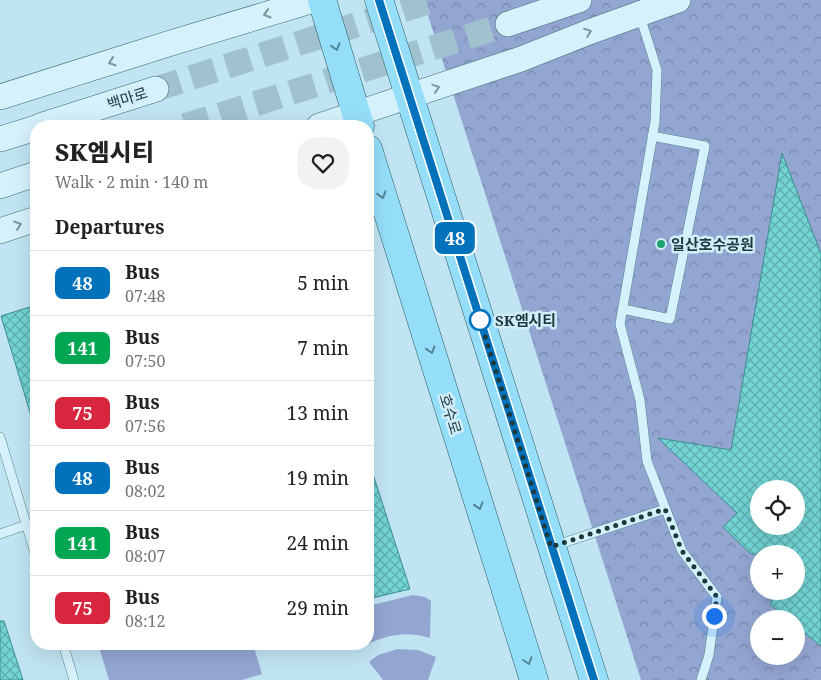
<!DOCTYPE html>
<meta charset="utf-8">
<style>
:root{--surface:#fff;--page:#f2f2f2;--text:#222;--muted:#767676;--line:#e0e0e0}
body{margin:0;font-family:"Noto Serif","Noto Sans KR",serif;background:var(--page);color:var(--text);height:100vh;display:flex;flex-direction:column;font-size:19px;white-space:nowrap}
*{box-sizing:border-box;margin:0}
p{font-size:16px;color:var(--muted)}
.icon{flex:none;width:28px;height:28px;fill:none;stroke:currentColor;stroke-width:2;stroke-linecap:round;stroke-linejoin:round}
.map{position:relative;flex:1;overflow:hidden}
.side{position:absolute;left:30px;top:120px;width:344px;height:530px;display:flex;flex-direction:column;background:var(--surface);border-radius:20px;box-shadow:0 5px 20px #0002}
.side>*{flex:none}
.badge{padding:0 10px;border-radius:8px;font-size:18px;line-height:32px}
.controls{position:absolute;left:750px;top:480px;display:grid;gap:10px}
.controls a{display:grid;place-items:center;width:55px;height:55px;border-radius:50%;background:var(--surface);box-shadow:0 5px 20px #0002;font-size:25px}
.you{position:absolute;width:25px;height:25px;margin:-12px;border:4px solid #fff;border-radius:50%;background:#1a73e8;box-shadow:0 0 0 8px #1a73e833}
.map>.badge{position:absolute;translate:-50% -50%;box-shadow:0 0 0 2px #fff}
h2{padding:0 25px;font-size:19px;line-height:45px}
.round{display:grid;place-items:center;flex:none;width:52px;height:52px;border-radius:20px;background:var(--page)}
.overview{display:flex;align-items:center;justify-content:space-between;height:85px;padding:0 25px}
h1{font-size:24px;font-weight:800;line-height:38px}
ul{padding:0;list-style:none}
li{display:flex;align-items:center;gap:15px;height:65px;padding:0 25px;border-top:1px solid var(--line)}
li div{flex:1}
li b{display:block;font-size:19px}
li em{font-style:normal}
li .badge{min-width:55px;font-weight:700;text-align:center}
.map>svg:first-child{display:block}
.green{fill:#93a6d2}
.park{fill:url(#park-crowns);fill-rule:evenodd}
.building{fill:url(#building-cross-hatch);stroke:#3a8f8e;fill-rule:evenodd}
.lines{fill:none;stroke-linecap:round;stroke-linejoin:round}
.secondary-tunnel{stroke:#a0c2ce;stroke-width:25;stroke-dasharray:25 12;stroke-linecap:butt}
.service-casing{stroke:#56878e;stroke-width:10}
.secondary-casing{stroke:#3a6b70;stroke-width:26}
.primary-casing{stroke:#2b585b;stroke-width:29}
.service{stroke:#d5f1fc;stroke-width:9}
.secondary{stroke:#d5f1fc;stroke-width:25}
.primary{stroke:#95def9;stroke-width:28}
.oneway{stroke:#78969c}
.oneway2{stroke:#528491}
.line-casing{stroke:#fff;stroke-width:11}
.line{stroke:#0072bc;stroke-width:8}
.walk{stroke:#1c3a3c;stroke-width:5;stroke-dasharray:0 9}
.poi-dot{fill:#20a36c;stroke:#d1edf9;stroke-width:2}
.stop-dot{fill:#fff;stroke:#0072bc;stroke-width:2.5}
.labels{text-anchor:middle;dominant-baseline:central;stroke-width:5;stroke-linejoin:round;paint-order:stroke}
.street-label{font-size:15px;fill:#1c3a3c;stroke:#d1edf9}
.poi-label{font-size:15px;font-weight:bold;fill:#1c3a3c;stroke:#d1edf9;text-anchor:start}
.stop-label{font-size:15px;font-weight:bold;fill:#1c3a3c;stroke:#d1edf9;text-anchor:start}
</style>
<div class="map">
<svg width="821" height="680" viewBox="0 0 821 680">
<defs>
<pattern id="park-crowns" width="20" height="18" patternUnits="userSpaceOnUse" patternTransform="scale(1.25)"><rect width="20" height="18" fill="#93a6d2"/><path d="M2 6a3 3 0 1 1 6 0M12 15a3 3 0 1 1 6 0" fill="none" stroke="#7788ac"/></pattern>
<pattern id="building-cross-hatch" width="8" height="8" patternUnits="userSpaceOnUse" patternTransform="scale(1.25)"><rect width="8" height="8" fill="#73d4d4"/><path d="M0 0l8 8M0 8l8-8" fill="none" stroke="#5eadad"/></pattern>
</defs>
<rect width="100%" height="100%" fill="#c1e4f2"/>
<g class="green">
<path d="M413 595 425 597 431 601 430 638C407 630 382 635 361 648L359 644H368V606Z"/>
<polygon points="98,644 253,644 262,674 242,680 109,680"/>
<polygon points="397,649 418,650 436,657 428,680 383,680 369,662 378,655"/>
</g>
<path class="park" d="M423 0H821V680H641ZM759 489H796V526H759ZM759 554H796V591H759ZM759 619H796V656H759Z"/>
<g class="building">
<path d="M782 153 821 254V646L796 626V619H788L770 604 778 591H796V554H751L723 527 737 513 658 438 731 450ZM759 489H796V526H759Z"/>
<polygon points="36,305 36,418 32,419 1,316"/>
<polygon points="371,468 410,589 368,599 368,469"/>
<polygon points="0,621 4,621 23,680 0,680"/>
</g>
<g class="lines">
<g class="secondary-tunnel">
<polyline points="156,89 434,0"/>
<polyline points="185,126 508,24"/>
</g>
<defs>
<g id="service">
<polyline points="640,16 657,70 655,122 620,324 640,400 647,461 682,551 717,597 709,655 701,680"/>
<polyline points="623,309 670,319 705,146 652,136"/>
<polyline points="0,437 36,557"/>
<polyline points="0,534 26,525"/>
<polyline points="554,546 665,509"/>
<polyline points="63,644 74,680"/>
</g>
<g id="secondary">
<polyline points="508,24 579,0"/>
<polyline points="0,97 171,43 314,0"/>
<polyline points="40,126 156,89"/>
<polyline points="319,126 521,59 589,32 678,0"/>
<polyline points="0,139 36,128"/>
<polyline points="0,186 36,174"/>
<polyline points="0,231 36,219"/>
</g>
<g id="primary">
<polyline points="322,0 360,126"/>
<polyline points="379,0 594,680"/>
<polyline points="368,149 534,680"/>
</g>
</defs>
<use href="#service" class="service-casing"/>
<use href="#secondary" class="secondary-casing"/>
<use href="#primary" class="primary-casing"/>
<use href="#service" class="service"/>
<use href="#secondary" class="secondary"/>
<use href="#primary" class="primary"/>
</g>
<defs><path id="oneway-chevron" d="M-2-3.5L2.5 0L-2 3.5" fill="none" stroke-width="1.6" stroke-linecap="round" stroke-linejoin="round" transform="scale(1.25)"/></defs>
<g class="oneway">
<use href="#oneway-chevron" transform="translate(267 14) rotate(163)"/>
<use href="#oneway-chevron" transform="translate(588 32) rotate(-21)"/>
<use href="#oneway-chevron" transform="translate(112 62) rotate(162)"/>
<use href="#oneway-chevron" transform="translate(436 88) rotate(-18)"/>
<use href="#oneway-chevron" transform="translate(18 225) rotate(-18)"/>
</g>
<g class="oneway2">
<use href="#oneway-chevron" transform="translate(336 47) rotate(73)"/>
<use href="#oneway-chevron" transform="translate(382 195) rotate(73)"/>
<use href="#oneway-chevron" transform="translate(431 350) rotate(73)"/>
<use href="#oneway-chevron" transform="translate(479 506) rotate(73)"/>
<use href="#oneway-chevron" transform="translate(528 661) rotate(72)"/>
</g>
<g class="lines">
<defs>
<polyline id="line" points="379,0 594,680"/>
</defs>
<use href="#line" class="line-casing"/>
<use href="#line" class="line"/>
<polyline class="walk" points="480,320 551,547 665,509 682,551 717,597 714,616"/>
</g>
<circle class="poi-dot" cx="661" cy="244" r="5"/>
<circle class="stop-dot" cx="480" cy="320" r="10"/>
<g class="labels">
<g class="street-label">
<text transform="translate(127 98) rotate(-18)">백마로</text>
<text transform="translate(451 414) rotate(73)">호수로</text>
</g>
<g class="poi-label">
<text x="671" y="244">일산호수공원</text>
</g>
<g class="stop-label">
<text x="495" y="320">SK엠시티</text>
</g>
</g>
</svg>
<div class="controls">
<a><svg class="icon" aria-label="locate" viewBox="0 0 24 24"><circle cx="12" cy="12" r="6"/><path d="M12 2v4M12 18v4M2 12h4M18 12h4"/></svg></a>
<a>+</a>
<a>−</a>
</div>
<div class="you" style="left:714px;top:616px"></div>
<b class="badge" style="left:455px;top:238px;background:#0072bc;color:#fff">48</b>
<section class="side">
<div class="overview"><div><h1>SK엠시티</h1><p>Walk · 2 min · 140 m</p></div><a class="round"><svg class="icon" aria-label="heart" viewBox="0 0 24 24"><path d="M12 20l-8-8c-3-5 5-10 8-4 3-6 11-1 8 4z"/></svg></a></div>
<h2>Departures</h2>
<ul>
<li><span class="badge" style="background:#0072bc;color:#fff">48</span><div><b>Bus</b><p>07:48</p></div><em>5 min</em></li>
<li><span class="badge" style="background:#00a651;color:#fff">141</span><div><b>Bus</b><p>07:50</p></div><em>7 min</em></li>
<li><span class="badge" style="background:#d7263d;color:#fff">75</span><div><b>Bus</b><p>07:56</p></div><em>13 min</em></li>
<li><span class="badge" style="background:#0072bc;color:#fff">48</span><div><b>Bus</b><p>08:02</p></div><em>19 min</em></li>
<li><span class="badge" style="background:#00a651;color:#fff">141</span><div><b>Bus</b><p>08:07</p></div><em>24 min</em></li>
<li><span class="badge" style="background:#d7263d;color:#fff">75</span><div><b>Bus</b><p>08:12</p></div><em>29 min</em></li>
</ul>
</section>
</div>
